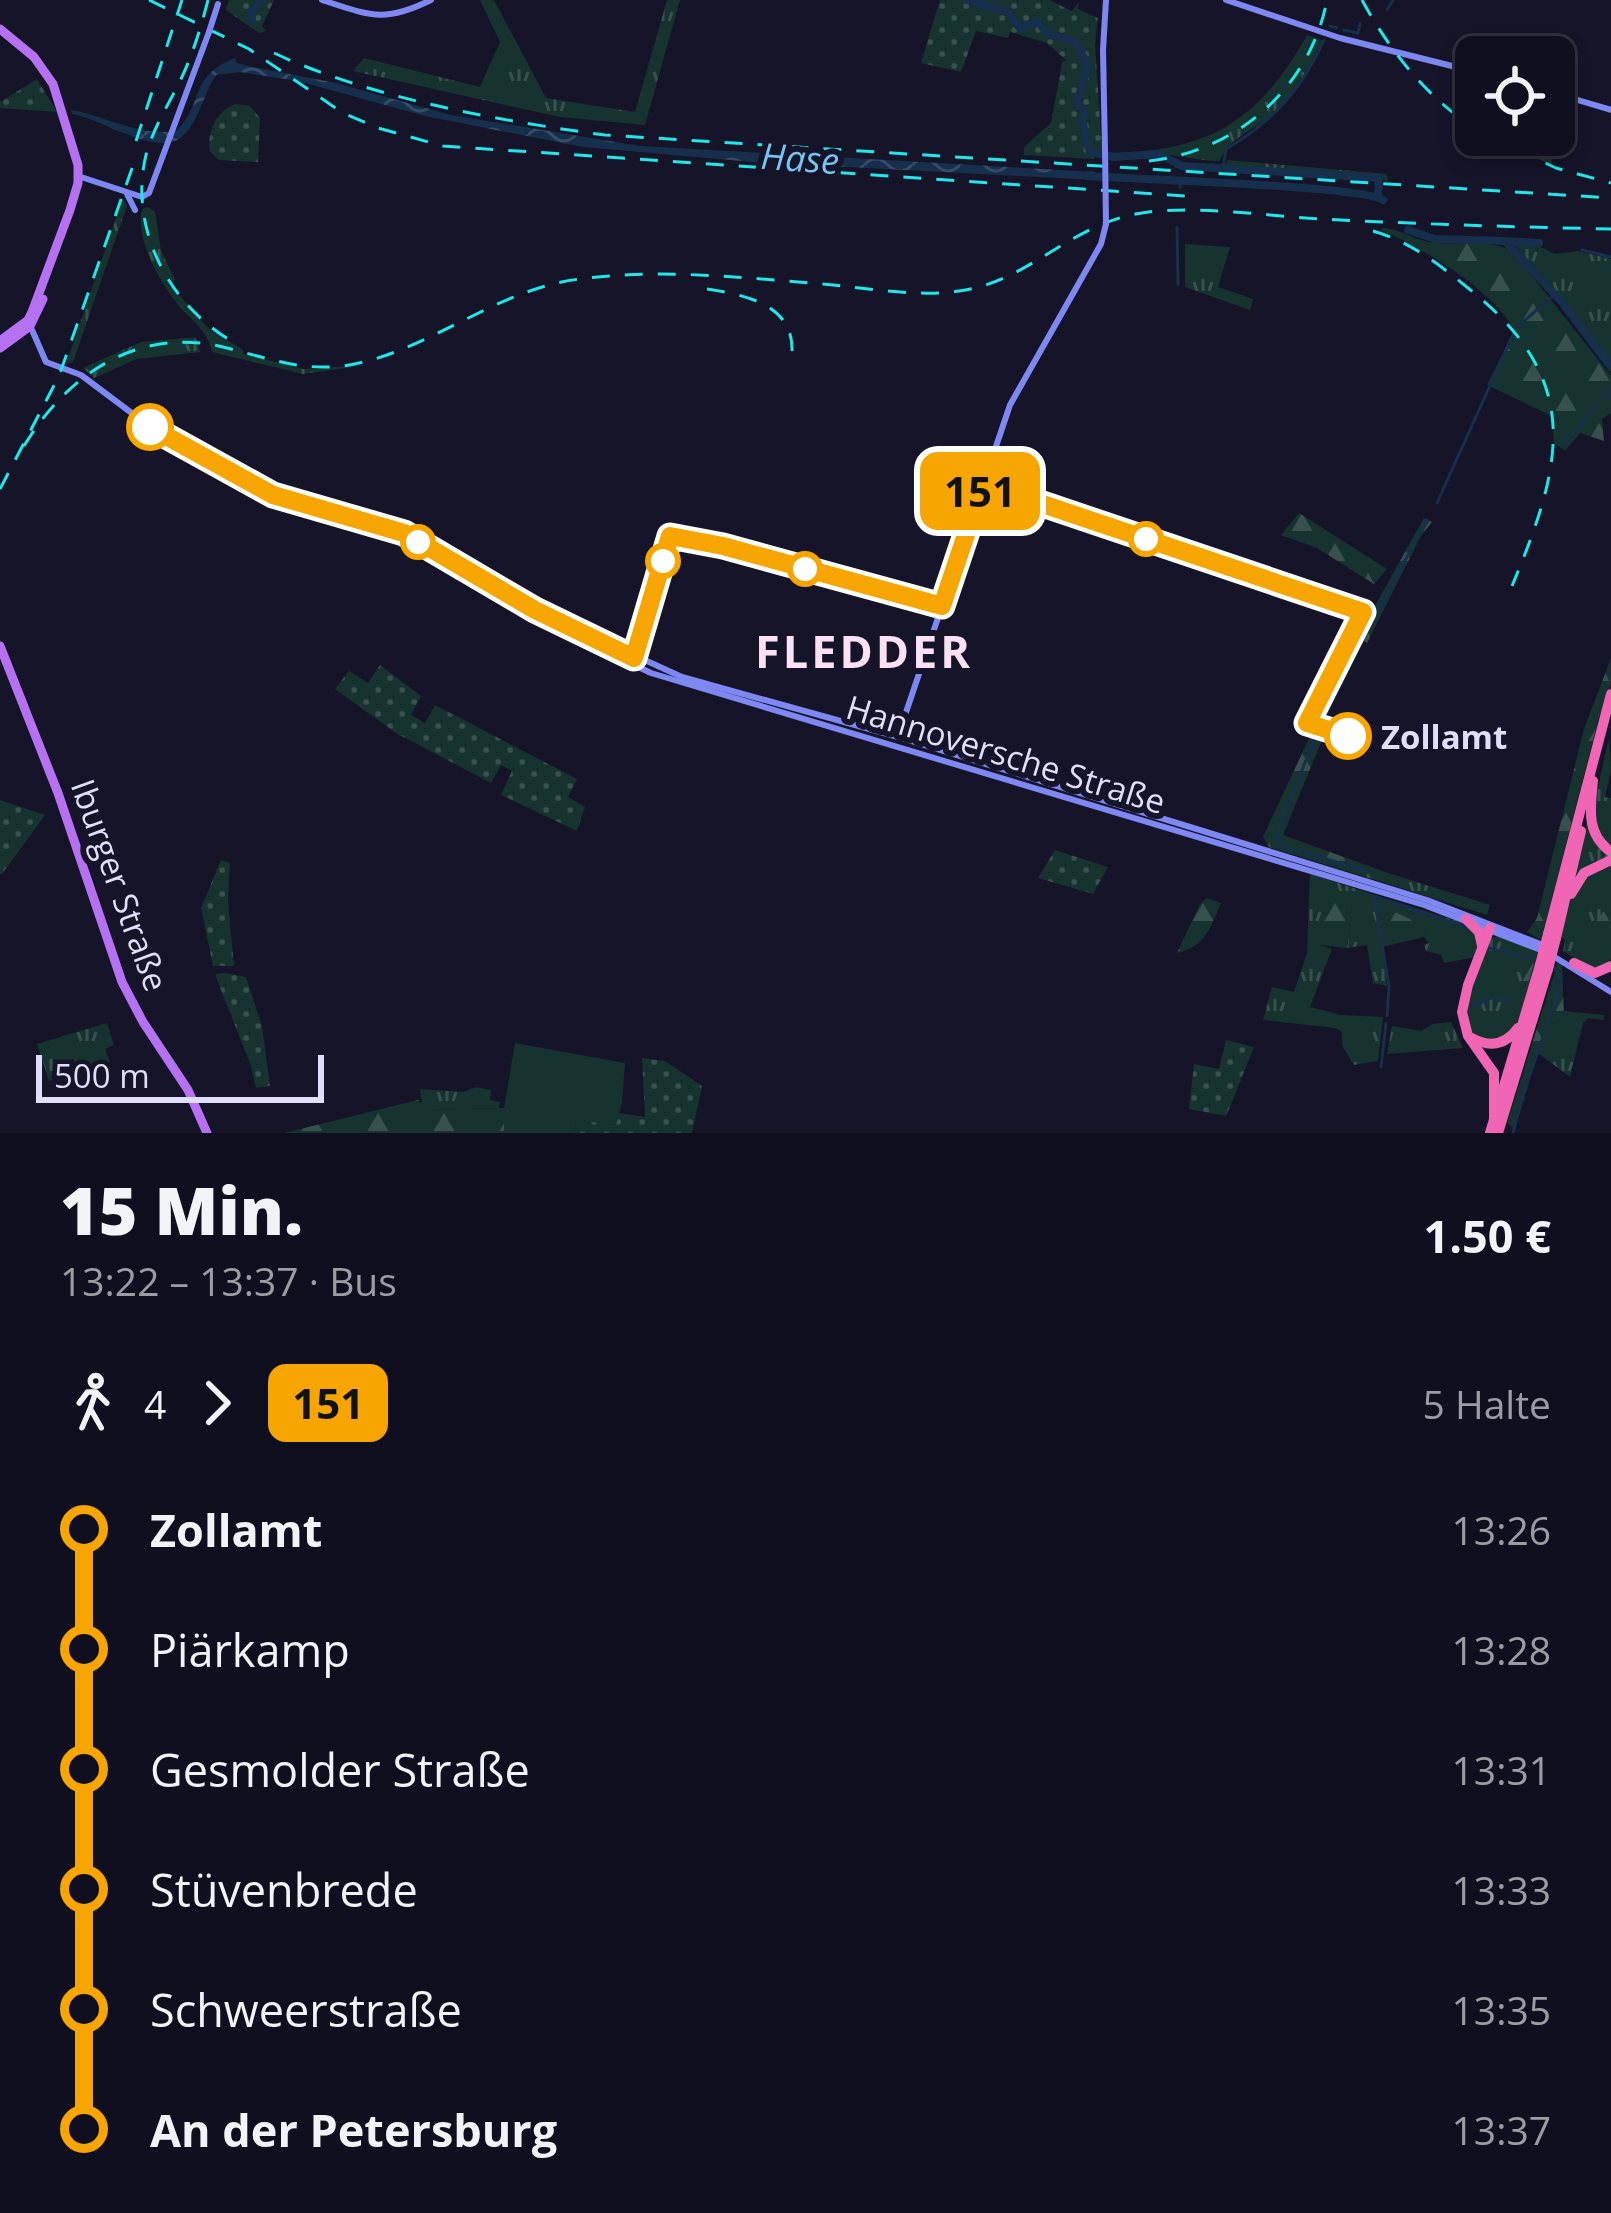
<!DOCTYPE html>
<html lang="de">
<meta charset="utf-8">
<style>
:root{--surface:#100f1f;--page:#191828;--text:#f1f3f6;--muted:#9c9ca4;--line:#302f3d}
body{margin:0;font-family:"Open Sans",sans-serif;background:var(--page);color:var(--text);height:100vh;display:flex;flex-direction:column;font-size:45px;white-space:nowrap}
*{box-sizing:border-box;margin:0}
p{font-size:39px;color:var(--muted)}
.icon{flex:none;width:66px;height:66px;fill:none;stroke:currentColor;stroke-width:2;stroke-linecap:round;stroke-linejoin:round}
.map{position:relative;height:1133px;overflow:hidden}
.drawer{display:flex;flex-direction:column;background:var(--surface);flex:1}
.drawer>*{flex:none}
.badge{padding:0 24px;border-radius:18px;font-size:42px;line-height:78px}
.controls{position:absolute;left:1455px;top:36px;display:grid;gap:24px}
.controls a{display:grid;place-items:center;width:120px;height:120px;border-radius:18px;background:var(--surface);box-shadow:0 6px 18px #0003,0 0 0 3px var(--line);font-size:60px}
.scale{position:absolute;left:36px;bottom:30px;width:288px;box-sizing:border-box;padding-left:12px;border:6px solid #dfdffc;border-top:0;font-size:33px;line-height:42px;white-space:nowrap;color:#dfdffc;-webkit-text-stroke:9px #151429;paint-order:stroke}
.map>.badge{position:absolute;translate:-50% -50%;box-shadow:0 0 0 6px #fff}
.legs{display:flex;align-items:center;gap:18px;height:132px;padding:0 60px;font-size:39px}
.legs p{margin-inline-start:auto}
.head{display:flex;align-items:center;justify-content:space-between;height:204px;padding:0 60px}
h1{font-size:66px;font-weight:800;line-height:90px}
ul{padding:0 60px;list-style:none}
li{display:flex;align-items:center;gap:42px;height:120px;font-size:45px}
li i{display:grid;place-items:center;width:18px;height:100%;margin:0 15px;background:currentColor}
li i::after{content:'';width:30px;height:30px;margin:-15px;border:9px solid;border-radius:50%;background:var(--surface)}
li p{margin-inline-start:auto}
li:first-child i{background:linear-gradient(#0000 50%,currentColor 0)}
li:last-child i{background:linear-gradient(currentColor 50%,#0000 0)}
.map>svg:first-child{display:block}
.grass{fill:url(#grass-tufts)}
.forest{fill:url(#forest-firs)}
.park{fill:url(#park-dots)}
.pitch{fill:#17332f}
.water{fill:url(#water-waves)}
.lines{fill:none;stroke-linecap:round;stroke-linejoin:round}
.stream{stroke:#152f4c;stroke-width:3}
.river{stroke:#152f4c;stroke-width:8}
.secondary{stroke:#7f88f2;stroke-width:6}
.primary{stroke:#b571f1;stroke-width:9}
.highway{stroke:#f066b5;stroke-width:10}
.rail{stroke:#1ee8e9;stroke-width:3;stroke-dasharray:18 15;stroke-linecap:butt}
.secondary-bridge{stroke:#7f88f2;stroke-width:6}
.highway-bridge{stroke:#f066b5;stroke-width:10}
.line-1-casing{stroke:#fff;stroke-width:27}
.line-1{stroke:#f7a500;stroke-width:18}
.stop-1-dot{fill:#fff;stroke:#f7a500;stroke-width:6}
.labels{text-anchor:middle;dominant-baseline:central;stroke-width:12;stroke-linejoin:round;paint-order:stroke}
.stop-label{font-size:33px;font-weight:bold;fill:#dfdffc;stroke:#151429;text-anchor:start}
.street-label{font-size:33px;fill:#dfdffc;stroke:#151429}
.water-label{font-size:36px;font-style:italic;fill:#77c5f2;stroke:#151429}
.district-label{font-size:45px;font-weight:bold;letter-spacing:3px;fill:#fce1f5;stroke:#151429}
</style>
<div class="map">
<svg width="1611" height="1133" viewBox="0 0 1611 1133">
<defs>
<pattern id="grass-tufts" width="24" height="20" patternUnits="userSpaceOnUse" patternTransform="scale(3)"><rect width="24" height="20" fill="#17332f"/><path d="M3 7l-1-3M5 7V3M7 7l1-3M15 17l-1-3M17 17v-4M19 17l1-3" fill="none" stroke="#38504e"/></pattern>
<pattern id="forest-firs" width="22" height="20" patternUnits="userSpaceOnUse" patternTransform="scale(3)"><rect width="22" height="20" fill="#17332f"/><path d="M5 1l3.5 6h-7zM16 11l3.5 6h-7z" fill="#38504e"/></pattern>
<pattern id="park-dots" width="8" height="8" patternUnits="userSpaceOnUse" patternTransform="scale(3)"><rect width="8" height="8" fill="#17332f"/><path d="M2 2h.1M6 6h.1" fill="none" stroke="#38504e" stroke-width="1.8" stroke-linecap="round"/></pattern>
<pattern id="water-waves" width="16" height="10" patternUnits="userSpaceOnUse" patternTransform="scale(3)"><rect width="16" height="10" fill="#152f4c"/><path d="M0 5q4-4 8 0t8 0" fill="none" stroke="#374d67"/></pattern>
</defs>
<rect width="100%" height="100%" fill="#151429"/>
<g class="grass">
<polygon points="480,0 494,0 546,98 635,112 667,0 680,0 645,125 560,117 353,71 364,58 480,87 500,42"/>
<path d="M1307 35 1322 40C1310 68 1297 89 1275 111 1259 128 1226 139 1220 161 1198 161 1180 155 1161 154 1144 153 1126 157 1109 157V153C1207 152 1258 123 1307 35Z"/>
<polygon points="1489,135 1537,135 1555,142 1551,165"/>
<polygon points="1227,160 1387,174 1388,181 1175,168 1173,163 1226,164"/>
<polygon points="123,198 127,206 73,362 66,364"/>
<path d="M148 207 155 212 161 251 175 279 170 284 207 327 243 350V354L304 369 368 365 303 374 212 352C208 330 193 322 179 306 160 283 135 240 142 209Z"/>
<polygon points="1513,243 1532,243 1555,254 1578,251 1611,259 1611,363 1570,307"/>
<polygon points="1185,244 1230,247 1218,287 1253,299 1250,310 1185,287"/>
<polygon points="196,337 200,352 136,359 94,378 83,368 141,342"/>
<polygon points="1609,738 1611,770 1605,797 1611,798 1611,958 1604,969 1588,966 1563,951 1565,940 1561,936 1587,822 1599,837 1593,809"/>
<polygon points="1388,873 1490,905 1487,915 1382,882 1388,880"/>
<polygon points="1310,874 1466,924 1480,940 1475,957 1444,963 1441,955 1426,951 1424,945 1429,943 1424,937 1428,927 1377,905 1387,986 1373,983 1367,945 1347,948 1352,905 1320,945 1332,949 1310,1007 1341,1015 1383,1017 1378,1061 1354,1065 1342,1045 1342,1032 1336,1028 1263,1020 1272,987 1294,992 1307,953"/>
<polygon points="1501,936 1538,952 1517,1026 1497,1043 1472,1035 1465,1003 1491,938"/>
<polygon points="1564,1011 1604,1015 1604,1020 1588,1018 1583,1023 1570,1077 1538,1053 1548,1025 1564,1018"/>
<polygon points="1451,1022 1463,1048 1387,1054 1392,1026 1421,1031 1433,1024"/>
<polygon points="107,1023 114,1045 105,1049 110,1062 49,1081 37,1044"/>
<polygon points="476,1087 491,1090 490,1100 500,1102 499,1108 428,1110 422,1104 420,1089 464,1092"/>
</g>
<g class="forest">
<path d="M1383 228C1400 229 1412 239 1429 242 1456 247 1490 237 1514 253L1611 376V413L1602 419 1604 441 1580 433 1565 451 1554 443 1552 416 1487 385 1512 335 1517 334C1494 290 1425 249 1381 230Z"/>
<polygon points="1299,513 1387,569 1374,584 1317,548 1281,535"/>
<polygon points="1424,518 1432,522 1421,536 1367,643 1358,636"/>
<polygon points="1611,658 1611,683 1598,721 1541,940 1527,932 1537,918 1584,729"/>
<polygon points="1312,732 1324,735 1283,835 1388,873 1388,880 1382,882 1269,847 1263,837"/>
<path d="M1207 898 1221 903C1211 927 1205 947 1177 953L1200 904Z"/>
<polygon points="1337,899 1352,905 1347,948 1320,945 1326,901"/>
<polygon points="1611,902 1611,948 1601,962 1577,946"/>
<polygon points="1376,904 1428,927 1424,937 1382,947"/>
<polygon points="1516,950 1536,957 1518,1019 1513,1017 1525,968 1494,974 1491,967 1481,965 1494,953 1512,956"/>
<polygon points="1558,962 1562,964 1564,1018 1548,1025 1543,1036 1515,1129 1507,1123"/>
<polygon points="418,1100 429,1110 504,1108 504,1133 284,1133"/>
</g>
<g class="park">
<polygon points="229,0 274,0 262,26 266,31 259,33 226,10"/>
<polygon points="940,0 1049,0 1072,11 1079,2 1078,9 1098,18 1095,44 1102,150 1095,152 1094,159 1024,155 1024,147 1051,123 1062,63 1066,60 1047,43 1010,32 1008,38 976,31 961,72 921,63"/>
<polygon points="37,79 57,112 0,108 0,102"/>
<path d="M236 104 250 106 260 118 258 162 219 160 210 152C206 132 217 110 236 104Z"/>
<polygon points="380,665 421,696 411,715 425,723 435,705 577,779 568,797 585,807 577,831 501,795 512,771 501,765 491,783 396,733 335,689 349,671 368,683"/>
<polygon points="0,800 45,815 2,874 0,874"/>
<polygon points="1055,850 1108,867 1093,894 1038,878"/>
<polygon points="221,860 230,863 228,902 234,966 213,966 201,908"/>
<polygon points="225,973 246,977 262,1026 270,1086 256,1088 251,1066 216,977 216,974"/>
<polygon points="1226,1040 1254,1047 1228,1112 1226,1116 1189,1109 1194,1064 1219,1069"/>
<polygon points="642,1058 665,1061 702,1086 692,1133 574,1133 576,1119 615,1125 619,1113 645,1117"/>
</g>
<polygon class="pitch" points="515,1043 625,1063 622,1103 616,1125 576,1120 574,1133 504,1133 504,1108"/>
<path class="water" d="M235 58 237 63 248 66 336 83 451 115 640 146 1096 172V180L753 162 583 147 425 116 298 81 240 72 216 75C204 93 199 121 183 136 158 159 101 118 72 114L71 110C106 116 140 137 176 131 205 104 187 77 235 58Z"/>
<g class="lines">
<g class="stream">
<polyline points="1387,10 1393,0"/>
<polyline points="1330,26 1337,28"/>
<polyline points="1344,30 1358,33 1360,24"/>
<path d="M1223 167 1226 149C1273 121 1302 90 1324 40"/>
<polyline points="1180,187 1180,182"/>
<polyline points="1177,227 1178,285"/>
<polyline points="1582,250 1611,257"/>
<polyline points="1604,397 1611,389"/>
<polyline points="1563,445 1596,406"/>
<polyline points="1437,503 1516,328 1555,294"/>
<polyline points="1362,640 1427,520"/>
<polyline points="1341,684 1359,646"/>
<polyline points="1322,723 1338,689"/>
<polyline points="1317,733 1279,827 1278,841 1286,848 1365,870"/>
<polyline points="1374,897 1389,986 1387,1016"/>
<polyline points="1376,897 1469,928"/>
<polyline points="1489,948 1540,961"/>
<polyline points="1473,1007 1490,998 1513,1000"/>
<polyline points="1381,1067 1386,1023"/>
<path d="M1513 1133C1524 1079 1550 1029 1561 976L1554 967"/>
</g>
<g class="river">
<polyline points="967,0 1008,12 1020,28 1037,21 1047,33 1075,42 1088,65 1077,104 1085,112 1082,121 1090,152 1114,157 1159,154 1182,166 1379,178 1378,195"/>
<polyline points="252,20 251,13 261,0"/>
<path d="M1088 176C1129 179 1365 186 1383 200"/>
<polyline points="1408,230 1435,239 1505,241 1561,301 1611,367"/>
<polyline points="1506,241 1539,243"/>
</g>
<g class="secondary">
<path d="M322 0C371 16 384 23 431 0"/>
<polyline points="1226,0 1340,38 1476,72"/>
<polyline points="1554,93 1611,110"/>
<polyline points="1105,150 1103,50 1106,0"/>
<polyline points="78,176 142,197 149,193 209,32"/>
<polyline points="127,194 135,210"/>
<polyline points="29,323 46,362 81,375 185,453 257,496 398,539 531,616 651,673 1424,905 1541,950"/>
<polyline points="196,455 273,495 404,533 535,610 682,677 898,737 1427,900 1543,945"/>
<polyline points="898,736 1010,405 1101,244 1106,224"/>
<polyline points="1553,956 1611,992"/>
</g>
<g class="primary">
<polyline points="0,29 34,57 53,84 78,165 78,183 70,210 32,312 28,320 0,341"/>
<polyline points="0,348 30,326 43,299"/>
<polyline points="0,646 58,793 122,982 143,1022 188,1090 207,1133"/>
</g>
<g class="highway">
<path d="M1593 781C1590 809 1586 834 1611 852"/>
<polyline points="1571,894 1584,873 1611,860"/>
<polyline points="1466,919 1479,932 1482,946"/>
<polyline points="1490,928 1468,985 1462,1012 1468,1036 1494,1073 1494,1118"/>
<polyline points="1548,934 1611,694"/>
<polyline points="1556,938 1581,831"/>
<polyline points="1574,963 1595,973 1611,966"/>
<path d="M1472 1038C1490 1048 1506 1045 1518 1028"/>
<polyline points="1490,1133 1540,965"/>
<polyline points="1498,1133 1548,969"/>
</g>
<g class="rail">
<polyline points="149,0 249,49 343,113 378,128 443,146 1185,196"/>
<path d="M208 0C201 27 193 54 181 79 169 104 153 128 146 155 128 229 170 307 235 343"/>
<path d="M1362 0C1390 51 1426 97 1476 129"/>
<path d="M274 53C370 98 500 121 605 135L1611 198"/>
<polyline points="1486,135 1556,168 1611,183"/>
<polyline points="136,141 182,0"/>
<path d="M1149 161C1237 151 1310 88 1327 0"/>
<path d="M1373 231C1411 242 1437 263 1468 288 1585 380 1563 464 1512 586"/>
<path d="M707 289C745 295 794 304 792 352"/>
<path d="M24 446C68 373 140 325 227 348 267 358 301 371 343 366 427 354 494 289 580 279 664 268 748 278 833 285 874 289 918 297 959 291 1035 281 1072 217 1158 211 1212 207 1268 216 1321 219 1418 224 1514 227 1611 229"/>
<polyline points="0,489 59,376 136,157"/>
</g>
<g class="secondary-bridge">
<polyline points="209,32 218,4"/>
<polyline points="1105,150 1106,224"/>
</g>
<g class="highway-bridge">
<polyline points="1540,965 1548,934"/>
<polyline points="1548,969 1556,938"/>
</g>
</g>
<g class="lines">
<defs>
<polyline id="line-1" points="150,427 273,495 404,533 535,610 634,658 670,536 723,546 942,606 983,484 1363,612 1307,723 1348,736"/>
</defs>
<use href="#line-1" class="line-1-casing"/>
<use href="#line-1" class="line-1"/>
</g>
<g class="stop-1-dot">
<circle cx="150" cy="427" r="21"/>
<circle cx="1146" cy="539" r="15"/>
<circle cx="418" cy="542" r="15"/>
<circle cx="663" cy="561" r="15"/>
<circle cx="805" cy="569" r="15"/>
<circle cx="1348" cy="736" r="21"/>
</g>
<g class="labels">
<g class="stop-label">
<text x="1381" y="736">Zollamt</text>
</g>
<g class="street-label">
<text transform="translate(1006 754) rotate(17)">Hannoversche Straße</text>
<text transform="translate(120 885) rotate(70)">Iburger Straße</text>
</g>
<g class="water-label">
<text transform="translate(800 158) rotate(4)">Hase</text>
</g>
<g class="district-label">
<text x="864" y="650">FLEDDER</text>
</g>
</g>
</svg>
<div class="controls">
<a><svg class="icon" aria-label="locate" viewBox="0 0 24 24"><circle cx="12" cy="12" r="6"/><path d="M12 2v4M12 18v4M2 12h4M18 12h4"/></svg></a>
</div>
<div class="scale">500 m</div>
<b class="badge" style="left:980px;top:491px;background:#f7a500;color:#111">151</b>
</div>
<section class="drawer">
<div class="head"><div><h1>15 Min.</h1><p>13:22 – 13:37 · Bus</p></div><b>1.50 €</b></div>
<div class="legs"><svg class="icon" aria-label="walk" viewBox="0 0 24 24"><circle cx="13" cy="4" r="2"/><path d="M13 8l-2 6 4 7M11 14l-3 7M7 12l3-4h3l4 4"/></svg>4<svg class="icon" aria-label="forward" viewBox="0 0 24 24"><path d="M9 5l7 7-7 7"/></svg><b class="badge" style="background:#f7a500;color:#111">151</b><p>5 Halte</p></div>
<ul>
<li><i style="color:#f7a500"></i><b>Zollamt</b><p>13:26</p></li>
<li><i style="color:#f7a500"></i><span>Piärkamp</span><p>13:28</p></li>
<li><i style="color:#f7a500"></i><span>Gesmolder Straße</span><p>13:31</p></li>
<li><i style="color:#f7a500"></i><span>Stüvenbrede</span><p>13:33</p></li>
<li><i style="color:#f7a500"></i><span>Schweerstraße</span><p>13:35</p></li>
<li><i style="color:#f7a500"></i><b>An der Petersburg</b><p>13:37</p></li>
</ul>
</section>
